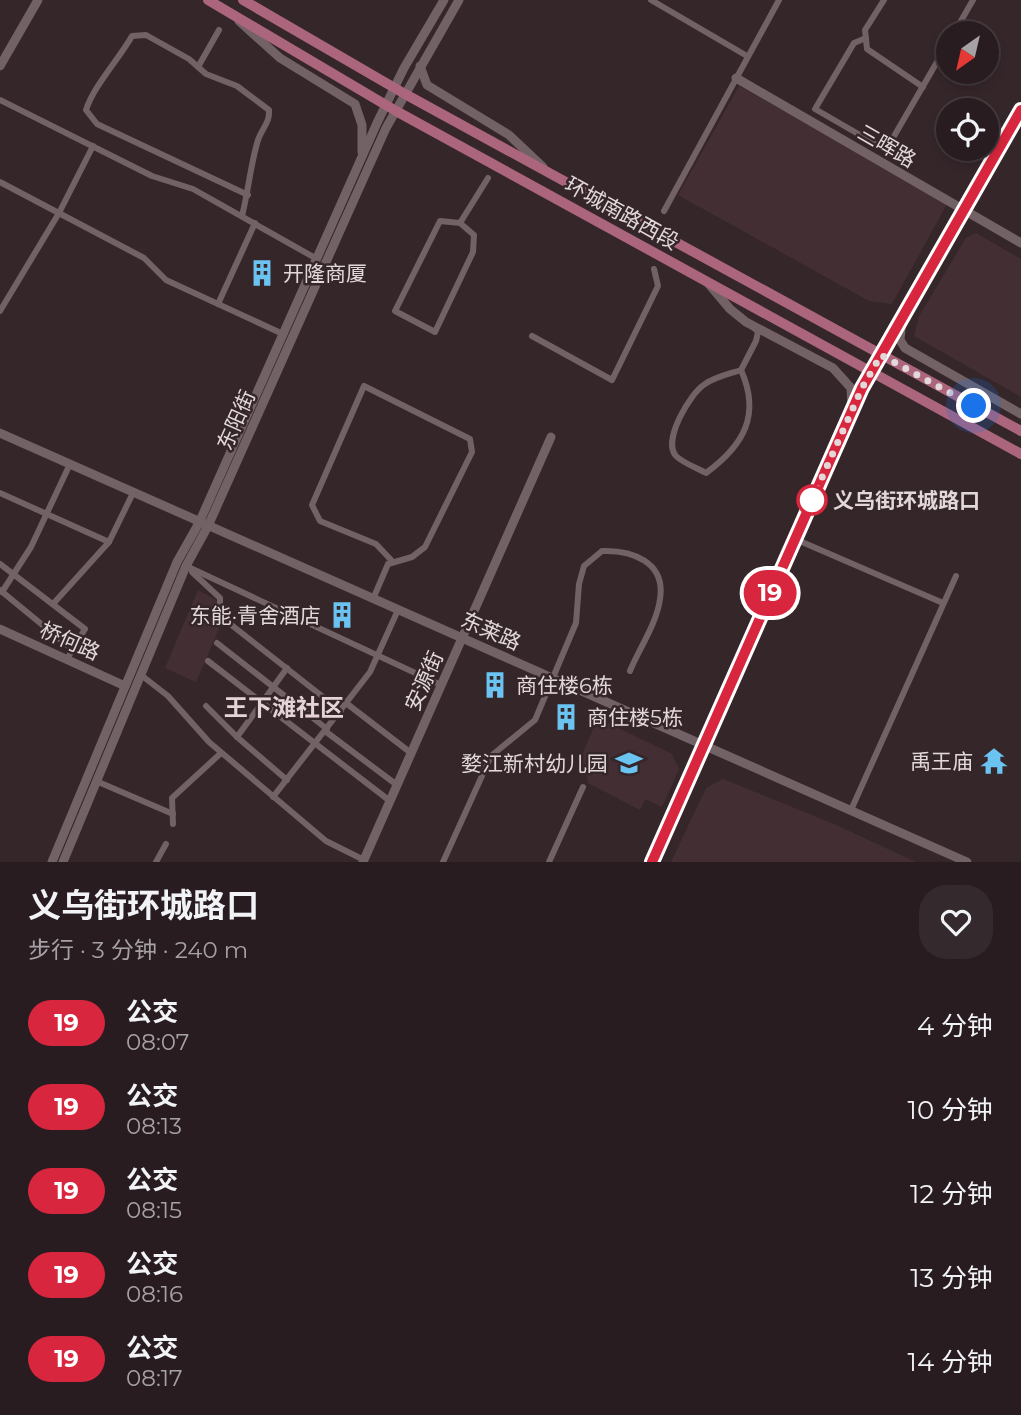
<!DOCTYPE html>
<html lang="zh">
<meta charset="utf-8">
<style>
:root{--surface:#281c20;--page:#34292d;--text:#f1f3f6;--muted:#a5a1a5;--line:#443a3e}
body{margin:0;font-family:Montserrat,"Noto Sans SC",sans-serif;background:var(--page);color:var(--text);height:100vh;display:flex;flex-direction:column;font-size:26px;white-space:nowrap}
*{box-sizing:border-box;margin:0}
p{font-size:23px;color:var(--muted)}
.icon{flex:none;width:38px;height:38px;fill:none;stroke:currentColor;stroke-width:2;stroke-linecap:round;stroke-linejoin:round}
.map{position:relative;height:862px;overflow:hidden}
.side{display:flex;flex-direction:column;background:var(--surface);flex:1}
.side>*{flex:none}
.badge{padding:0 14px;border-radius:23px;font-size:24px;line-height:46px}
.needle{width:46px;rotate:214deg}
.controls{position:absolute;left:936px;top:21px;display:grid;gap:14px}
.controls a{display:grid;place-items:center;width:63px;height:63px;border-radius:50%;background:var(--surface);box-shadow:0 4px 10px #0003,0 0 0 2px var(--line);font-size:35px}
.you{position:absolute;width:35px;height:35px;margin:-18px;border:5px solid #fff;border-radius:50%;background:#1a73e8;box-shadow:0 0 0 10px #1a73e833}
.map>.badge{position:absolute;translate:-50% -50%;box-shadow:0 0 0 4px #fff}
.round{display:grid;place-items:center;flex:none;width:74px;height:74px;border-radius:28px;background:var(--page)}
.head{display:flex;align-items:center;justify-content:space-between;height:119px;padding:0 28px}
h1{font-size:33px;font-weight:700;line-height:52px}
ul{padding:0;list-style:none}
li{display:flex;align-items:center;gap:21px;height:84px;padding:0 28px}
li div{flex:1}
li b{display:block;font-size:26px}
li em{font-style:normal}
li .badge{min-width:77px;font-weight:700;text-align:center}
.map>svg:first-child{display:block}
.built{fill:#432e34}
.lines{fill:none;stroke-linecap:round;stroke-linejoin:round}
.street{stroke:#726165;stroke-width:6}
.secondary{stroke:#726165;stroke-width:9}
.primary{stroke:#ab657d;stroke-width:10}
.line-casing{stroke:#fff;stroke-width:16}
.line{stroke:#d7263d;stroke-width:10}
.walk{stroke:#e2d8da;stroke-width:7;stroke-dasharray:0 12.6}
.stop-dot{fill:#fff;stroke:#d7263d;stroke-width:3.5}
.labels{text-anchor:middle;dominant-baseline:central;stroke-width:5;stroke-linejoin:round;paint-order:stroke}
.street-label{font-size:21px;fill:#e2d8da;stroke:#35262a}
.poi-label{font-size:21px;fill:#e2d8da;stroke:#35262a;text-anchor:start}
.stop-label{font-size:21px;font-weight:bold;fill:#e2d8da;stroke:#35262a;text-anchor:start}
.quarter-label{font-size:24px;font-weight:bold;fill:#e6d3d8;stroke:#35262a}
</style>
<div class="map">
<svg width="1021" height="862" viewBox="0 0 1021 862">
<rect width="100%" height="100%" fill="#35262a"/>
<g class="built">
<polygon points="739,86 948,202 892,304 869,301 678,195"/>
<polygon points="976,233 1021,259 1021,397 914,336 919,316 966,238"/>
<polygon points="198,590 216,600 222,622 196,682 165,668"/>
<polygon points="598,718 672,754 679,769 662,807 645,799 640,810 588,783 581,757"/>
<polygon points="723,779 834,824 916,862 671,862 706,788"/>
</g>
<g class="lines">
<g class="street">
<polyline points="651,0 747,56"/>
<polyline points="884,0 865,30 867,49 923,87"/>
<polyline points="954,33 973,0"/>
<polyline points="866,38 854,43 815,109 886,150 948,43"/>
<polyline points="198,67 219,30"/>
<polyline points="0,100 152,176 193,189 317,259"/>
<polyline points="0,182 144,258 166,280 283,334"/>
<polyline points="664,211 779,0"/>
<path d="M242 216C248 193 251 162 258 140 262 128 270 123 269 110L237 86 206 74 189 59 146 35 132 36C119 59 93 87 86 110L97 124 248 195"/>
<polyline points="460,223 474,235 473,252 435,332 395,311 440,221 460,223 488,178"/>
<polyline points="218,304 255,223"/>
<polyline points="0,311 59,213 93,146"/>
<polyline points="532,336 612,380 658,286 654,269"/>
<path d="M741 370C761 415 744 445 706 473 697 468 683 463 676 456 662 441 690 393 705 384 715 377 729 374 741 370L756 341 758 332 754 328"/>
<polyline points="0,493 109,542"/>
<polyline points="795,539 943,603"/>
<polyline points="0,564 85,629 67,659"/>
<polyline points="186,566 441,685"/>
<polyline points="192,572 220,598 220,616 341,711"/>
<polyline points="0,590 73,650"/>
<polyline points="2,592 31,547 70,464"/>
<polyline points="373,599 388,564 412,557 425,547 472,452 470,439 364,386 312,505 320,521 376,544 393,562"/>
<polyline points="53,604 109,542 133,493"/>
<polyline points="217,643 327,729"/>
<polyline points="208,661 390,801"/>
<polyline points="141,675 168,696 209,742 326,841 364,860"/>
<polyline points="346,703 411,753"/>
<polyline points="206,706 237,737 287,780"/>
<polyline points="325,731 397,785"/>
<polyline points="237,737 287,668"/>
<polyline points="96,781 173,814"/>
<polyline points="273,797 370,672 398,610"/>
<polyline points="851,810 956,576"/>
<polyline points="173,824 172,798 221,753"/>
<polyline points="156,862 166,844"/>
<path d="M443 862 491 756 535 720 576 623 579 584 584 566 602 551C632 550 666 562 660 599 657 623 639 649 630 671"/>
<polyline points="549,862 583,787"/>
</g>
<g class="secondary">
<polyline points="239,21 280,58 355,104 362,125 362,152"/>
<polyline points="0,66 38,0"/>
<polyline points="420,66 427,85 509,135 543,167"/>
<polyline points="736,78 1021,243"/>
<polyline points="708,283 730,309 746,322 833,368 851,388 852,407"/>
<polyline points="902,318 900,340 905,348 1021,414"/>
<polyline points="0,433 967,862"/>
<polyline points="0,629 125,686"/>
<polyline points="52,862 177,562 199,523 377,123 404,68 444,0"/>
<polyline points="63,862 186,566 208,526 386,128 459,0"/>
<polyline points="363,862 551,437"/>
<polyline points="652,862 862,388 1021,110"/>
</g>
<g class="primary">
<polyline points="208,0 396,111 1021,454"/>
<polyline points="243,0 405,94 1021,431"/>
</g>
</g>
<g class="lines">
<defs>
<polyline id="line" points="652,862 862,388 1021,110"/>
</defs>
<use href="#line" class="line-casing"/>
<use href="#line" class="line"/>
<polyline class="walk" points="812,500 862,388 881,355 974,406"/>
</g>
<defs>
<symbol id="building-bare" viewBox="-9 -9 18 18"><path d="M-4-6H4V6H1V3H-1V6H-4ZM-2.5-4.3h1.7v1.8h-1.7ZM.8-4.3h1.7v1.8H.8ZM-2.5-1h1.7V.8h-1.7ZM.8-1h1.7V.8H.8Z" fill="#6bc3f2" stroke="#35262a" stroke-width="2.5" paint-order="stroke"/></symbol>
<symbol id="temple-bare" viewBox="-9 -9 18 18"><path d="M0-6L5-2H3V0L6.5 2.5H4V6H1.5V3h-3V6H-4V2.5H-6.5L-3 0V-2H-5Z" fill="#6bc3f2" stroke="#35262a" stroke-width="2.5" paint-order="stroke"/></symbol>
<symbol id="school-bare" viewBox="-9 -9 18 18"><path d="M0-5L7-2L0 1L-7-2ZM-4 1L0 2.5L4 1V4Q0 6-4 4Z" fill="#6bc3f2" stroke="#35262a" stroke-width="2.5" paint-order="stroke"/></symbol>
</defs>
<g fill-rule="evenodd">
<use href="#building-bare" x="243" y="254" width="38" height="38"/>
<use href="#building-bare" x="323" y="596" width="38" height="38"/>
<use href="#building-bare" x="476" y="666" width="38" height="38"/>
<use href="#building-bare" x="547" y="698" width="38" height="38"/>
<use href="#temple-bare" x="975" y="742" width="38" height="38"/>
<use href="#school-bare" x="610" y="744" width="38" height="38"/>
</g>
<circle class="stop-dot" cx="812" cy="500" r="14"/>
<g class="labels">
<g class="street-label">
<text transform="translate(887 146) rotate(30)">三晖路</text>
<text transform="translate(622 213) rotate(29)">环城南路西段</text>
<text transform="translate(236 420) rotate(-66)">东阳街</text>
<text transform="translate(491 631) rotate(24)">东莱路</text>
<text transform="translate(70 641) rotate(24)">桥何路</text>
<text transform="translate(424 681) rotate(-66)">安源街</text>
</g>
<g class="poi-label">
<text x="283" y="273">开隆商厦</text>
<text x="321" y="615" text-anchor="end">东能·青舍酒店</text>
<text x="516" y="685">商住楼6栋</text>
<text x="587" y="717">商住楼5栋</text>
<text x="973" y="761" text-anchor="end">禹王庙</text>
<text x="608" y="763" text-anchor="end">婺江新村幼儿园</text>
</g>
<g class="stop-label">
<text x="833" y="500">义乌街环城路口</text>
</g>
<g class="quarter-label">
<text x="284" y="707">王下滩社区</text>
</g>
</g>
</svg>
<div class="controls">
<a><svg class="needle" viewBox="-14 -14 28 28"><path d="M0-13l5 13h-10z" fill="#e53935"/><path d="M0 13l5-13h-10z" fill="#a5a1a5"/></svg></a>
<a><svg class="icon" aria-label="locate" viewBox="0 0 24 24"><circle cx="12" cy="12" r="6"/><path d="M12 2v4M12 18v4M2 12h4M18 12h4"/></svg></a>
</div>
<div class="you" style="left:974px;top:406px"></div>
<b class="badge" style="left:770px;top:593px;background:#d7263d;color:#fff">19</b>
</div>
<section class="side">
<div class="head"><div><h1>义乌街环城路口</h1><p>步行 · 3 分钟 · 240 m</p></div><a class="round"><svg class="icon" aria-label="heart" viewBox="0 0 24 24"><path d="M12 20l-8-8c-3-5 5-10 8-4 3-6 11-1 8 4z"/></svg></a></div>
<ul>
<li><span class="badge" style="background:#d7263d;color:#fff">19</span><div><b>公交</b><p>08:07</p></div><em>4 分钟</em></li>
<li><span class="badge" style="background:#d7263d;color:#fff">19</span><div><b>公交</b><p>08:13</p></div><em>10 分钟</em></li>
<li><span class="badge" style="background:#d7263d;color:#fff">19</span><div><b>公交</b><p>08:15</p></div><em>12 分钟</em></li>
<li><span class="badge" style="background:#d7263d;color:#fff">19</span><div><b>公交</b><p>08:16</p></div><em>13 分钟</em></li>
<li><span class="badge" style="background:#d7263d;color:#fff">19</span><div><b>公交</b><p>08:17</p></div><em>14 分钟</em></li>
</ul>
</section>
